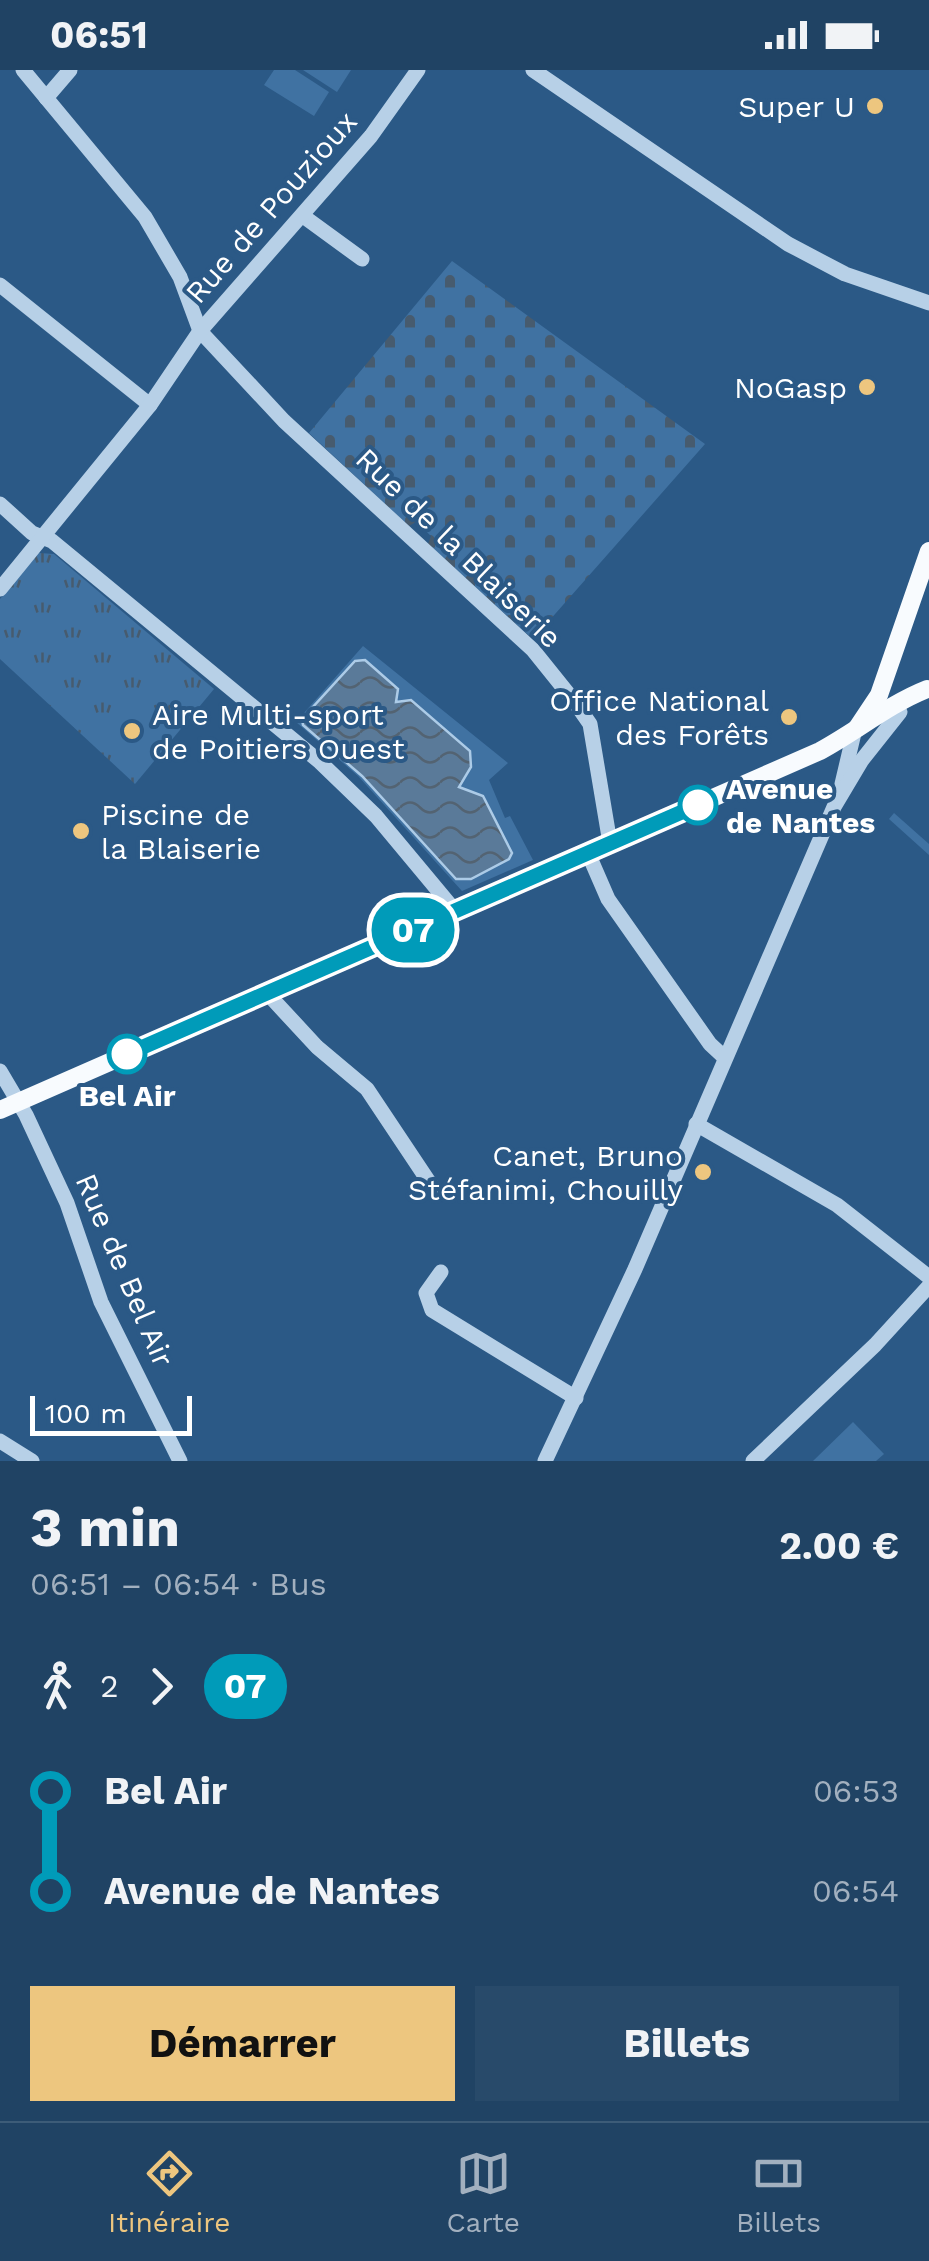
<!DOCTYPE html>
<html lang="fr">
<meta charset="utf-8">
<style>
:root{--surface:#204364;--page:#284a6a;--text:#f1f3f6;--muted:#a2b0bf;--line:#3d5c78;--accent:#edc67f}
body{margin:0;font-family:"Work Sans",sans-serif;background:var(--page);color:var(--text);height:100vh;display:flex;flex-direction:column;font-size:38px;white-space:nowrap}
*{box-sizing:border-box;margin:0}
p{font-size:32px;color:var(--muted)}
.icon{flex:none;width:55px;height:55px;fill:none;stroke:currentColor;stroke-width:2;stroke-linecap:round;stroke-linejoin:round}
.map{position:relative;height:1391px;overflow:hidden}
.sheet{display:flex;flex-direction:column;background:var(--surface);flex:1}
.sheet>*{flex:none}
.badge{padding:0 20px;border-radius:32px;font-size:35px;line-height:65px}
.scale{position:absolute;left:30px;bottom:25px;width:162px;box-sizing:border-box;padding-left:10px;border:5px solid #fff;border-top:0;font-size:28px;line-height:35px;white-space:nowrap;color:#fff;-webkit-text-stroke:8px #2b5986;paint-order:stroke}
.map>.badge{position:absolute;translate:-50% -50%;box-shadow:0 0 0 5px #fff}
.legs{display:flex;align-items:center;gap:15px;height:110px;padding:0 30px;font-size:32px}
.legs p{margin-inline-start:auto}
.headline{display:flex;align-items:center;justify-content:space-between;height:170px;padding:0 30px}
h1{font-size:55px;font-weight:700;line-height:75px}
.cta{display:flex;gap:20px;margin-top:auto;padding:20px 30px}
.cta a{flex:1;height:115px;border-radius:0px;background:var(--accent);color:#111;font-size:40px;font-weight:700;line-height:115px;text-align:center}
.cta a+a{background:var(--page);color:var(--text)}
ul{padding:0 30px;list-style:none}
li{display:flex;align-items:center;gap:35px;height:100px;font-size:38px}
li i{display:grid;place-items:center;width:15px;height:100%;margin:0 12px;background:currentColor}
li i::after{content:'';width:25px;height:25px;margin:-12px;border:8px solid;border-radius:50%;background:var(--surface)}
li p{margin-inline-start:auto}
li:first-child i{background:linear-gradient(#0000 50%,currentColor 0)}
li:last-child i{background:linear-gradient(currentColor 50%,#0000 0)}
.status{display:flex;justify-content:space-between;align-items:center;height:70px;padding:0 50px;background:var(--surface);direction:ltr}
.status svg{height:28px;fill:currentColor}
.tabs{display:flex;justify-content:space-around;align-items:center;height:140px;border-top:2px solid var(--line);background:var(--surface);font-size:28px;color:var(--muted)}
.tabs a{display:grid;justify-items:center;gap:5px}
.tabs .selected{color:var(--accent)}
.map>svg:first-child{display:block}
.grass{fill:#4072a2}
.cemetery{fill:url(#cemetery-stones)}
.park{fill:url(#park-tufts)}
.water{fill:url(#water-waves);stroke:#accbe7;stroke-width:2.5}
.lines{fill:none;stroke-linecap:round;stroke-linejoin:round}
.minor{stroke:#b7d0e7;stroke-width:15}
.major{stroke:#f8fbfe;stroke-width:18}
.line-1-casing{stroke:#fff;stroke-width:22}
.line-1{stroke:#009bb9;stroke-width:15}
.poi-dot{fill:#edc67f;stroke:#2b5986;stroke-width:4}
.stop-1-dot{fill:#fff;stroke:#009bb9;stroke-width:5}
.labels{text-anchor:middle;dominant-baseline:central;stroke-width:8;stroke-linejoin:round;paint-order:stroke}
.poi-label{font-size:30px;fill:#fff;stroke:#2b5986;text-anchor:end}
.street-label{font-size:30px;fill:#fff;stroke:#2b5986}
.stop-label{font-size:30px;font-weight:bold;fill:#fff;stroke:#2b5986;text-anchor:start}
</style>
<div class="status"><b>06:51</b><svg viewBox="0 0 49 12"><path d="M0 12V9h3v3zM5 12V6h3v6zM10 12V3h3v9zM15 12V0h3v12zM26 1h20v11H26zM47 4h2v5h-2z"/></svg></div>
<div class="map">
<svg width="929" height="1391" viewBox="0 0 929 1391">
<defs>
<pattern id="cemetery-stones" width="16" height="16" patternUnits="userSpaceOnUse" patternTransform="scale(2.5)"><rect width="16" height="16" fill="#4072a2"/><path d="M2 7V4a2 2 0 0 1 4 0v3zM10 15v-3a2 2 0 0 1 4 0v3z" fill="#475b6e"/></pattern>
<pattern id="park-tufts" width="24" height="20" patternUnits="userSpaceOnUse" patternTransform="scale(2.5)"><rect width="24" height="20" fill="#4072a2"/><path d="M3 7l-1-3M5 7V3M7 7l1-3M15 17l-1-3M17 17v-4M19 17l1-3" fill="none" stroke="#475b6e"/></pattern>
<pattern id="water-waves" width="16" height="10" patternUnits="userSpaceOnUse" patternTransform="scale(2.5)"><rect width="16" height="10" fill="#5a7a99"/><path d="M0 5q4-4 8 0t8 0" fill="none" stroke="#536372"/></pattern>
</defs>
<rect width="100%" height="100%" fill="#2b5986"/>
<g class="grass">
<polygon points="274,0 295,0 329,22 314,46 264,15"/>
<polygon points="303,0 351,0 337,22"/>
<polygon points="363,576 508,693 489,710 505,748 510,746 533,790 462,821 358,706 296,652"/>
<polygon points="894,743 929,774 929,785 889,749"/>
<polygon points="853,1352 884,1384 876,1391 813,1391"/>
</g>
<polygon class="cemetery" points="452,191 705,374 533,569 428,474 431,466 416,452 409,456 309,363"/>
<polygon class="park" points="39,483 54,484 214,619 135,714 0,589 0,529"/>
<polygon class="water" points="365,590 398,619 396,632 411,630 470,681 471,697 459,717 483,726 512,783 509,789 471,809 456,809 362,706 303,655 302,649 355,591"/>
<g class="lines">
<g class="minor">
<polyline points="23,0 145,147 180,207 200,261 284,351 533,580 574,631 590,654 610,773"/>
<polyline points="533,0 788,174 845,204 929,233"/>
<polyline points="46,28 70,0"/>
<polyline points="303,146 362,189"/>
<polyline points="0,215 150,335"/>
<polyline points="0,434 32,463 52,471 320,692 376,746 456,842"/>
<polyline points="0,519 150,335 200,261 371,66 418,0"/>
<polyline points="842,714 854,663"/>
<polyline points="588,783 608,829 710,974 724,987"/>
<polyline points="267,923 317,977 367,1019 437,1124"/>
<polyline points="0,1001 26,1045 67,1133 101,1232 180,1391"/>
<polyline points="696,1054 837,1135 929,1207"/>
<polyline points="441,1202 426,1223 432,1240 576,1328"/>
<polyline points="0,1371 32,1391"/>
<polyline points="545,1391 635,1199 834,737 862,690 900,642"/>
<polyline points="753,1391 875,1275 929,1216"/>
</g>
<g class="major">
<polyline points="857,658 879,625 929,481"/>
<path d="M0 1040 820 681C857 661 889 634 927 619"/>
</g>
</g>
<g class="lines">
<defs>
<polyline id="line-1" points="127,984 698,735"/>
</defs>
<use href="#line-1" class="line-1-casing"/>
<use href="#line-1" class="line-1"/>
</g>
<g class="poi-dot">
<circle cx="875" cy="36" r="10"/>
<circle cx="867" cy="317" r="10"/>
<circle cx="789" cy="647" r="10"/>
<circle cx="132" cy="661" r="10"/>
<circle cx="81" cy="761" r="10"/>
<circle cx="703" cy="1102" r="10"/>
</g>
<g class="stop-1-dot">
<circle cx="698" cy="735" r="18"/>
<circle cx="127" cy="984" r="18"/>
</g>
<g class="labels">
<g class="poi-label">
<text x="855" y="36">Super U</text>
<text x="847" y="317">NoGasp</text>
<text x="769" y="630">Office National<tspan x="769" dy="34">des Forêts</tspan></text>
<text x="152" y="644" text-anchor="start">Aire Multi-sport<tspan x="152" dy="34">de Poitiers Ouest</tspan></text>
<text x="101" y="744" text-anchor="start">Piscine de<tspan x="101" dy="34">la Blaiserie</tspan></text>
<text x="683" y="1085">Canet, Bruno<tspan x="683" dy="34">Stéfanimi, Chouilly</tspan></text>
</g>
<g class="street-label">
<text transform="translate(271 137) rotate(-49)">Rue de Pouzioux</text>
<text transform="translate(459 478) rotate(44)">Rue de la Blaiserie</text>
<text transform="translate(125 1200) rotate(67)">Rue de Bel Air</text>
</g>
<g class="stop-label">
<text x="726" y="718">Avenue<tspan x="726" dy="34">de Nantes</tspan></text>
<text x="127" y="1025" text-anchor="middle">Bel Air</text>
</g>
</g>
</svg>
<div class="scale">100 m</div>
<b class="badge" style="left:413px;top:860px;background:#009bb9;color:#fff">07</b>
</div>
<section class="sheet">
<div class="headline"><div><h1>3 min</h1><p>06:51 – 06:54 · Bus</p></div><b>2.00 €</b></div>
<div class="legs"><svg class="icon" aria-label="walk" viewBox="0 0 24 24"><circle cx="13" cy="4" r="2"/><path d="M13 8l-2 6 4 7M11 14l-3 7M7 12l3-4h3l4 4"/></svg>2<svg class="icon" aria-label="forward" viewBox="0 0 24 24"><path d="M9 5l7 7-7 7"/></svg><b class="badge" style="background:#009bb9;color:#fff">07</b></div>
<ul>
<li><i style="color:#009bb9"></i><b>Bel Air</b><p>06:53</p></li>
<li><i style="color:#009bb9"></i><b>Avenue de Nantes</b><p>06:54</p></li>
</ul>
<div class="cta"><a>Démarrer</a><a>Billets</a></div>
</section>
<nav class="tabs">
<a class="selected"><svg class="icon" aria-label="directions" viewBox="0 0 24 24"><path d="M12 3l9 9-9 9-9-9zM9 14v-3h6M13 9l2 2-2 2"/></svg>Itinéraire</a>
<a><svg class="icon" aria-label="map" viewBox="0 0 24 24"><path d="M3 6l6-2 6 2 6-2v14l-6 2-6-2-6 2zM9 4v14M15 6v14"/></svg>Carte</a>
<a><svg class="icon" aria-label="tickets" viewBox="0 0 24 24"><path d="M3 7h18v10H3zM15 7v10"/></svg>Billets</a>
</nav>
